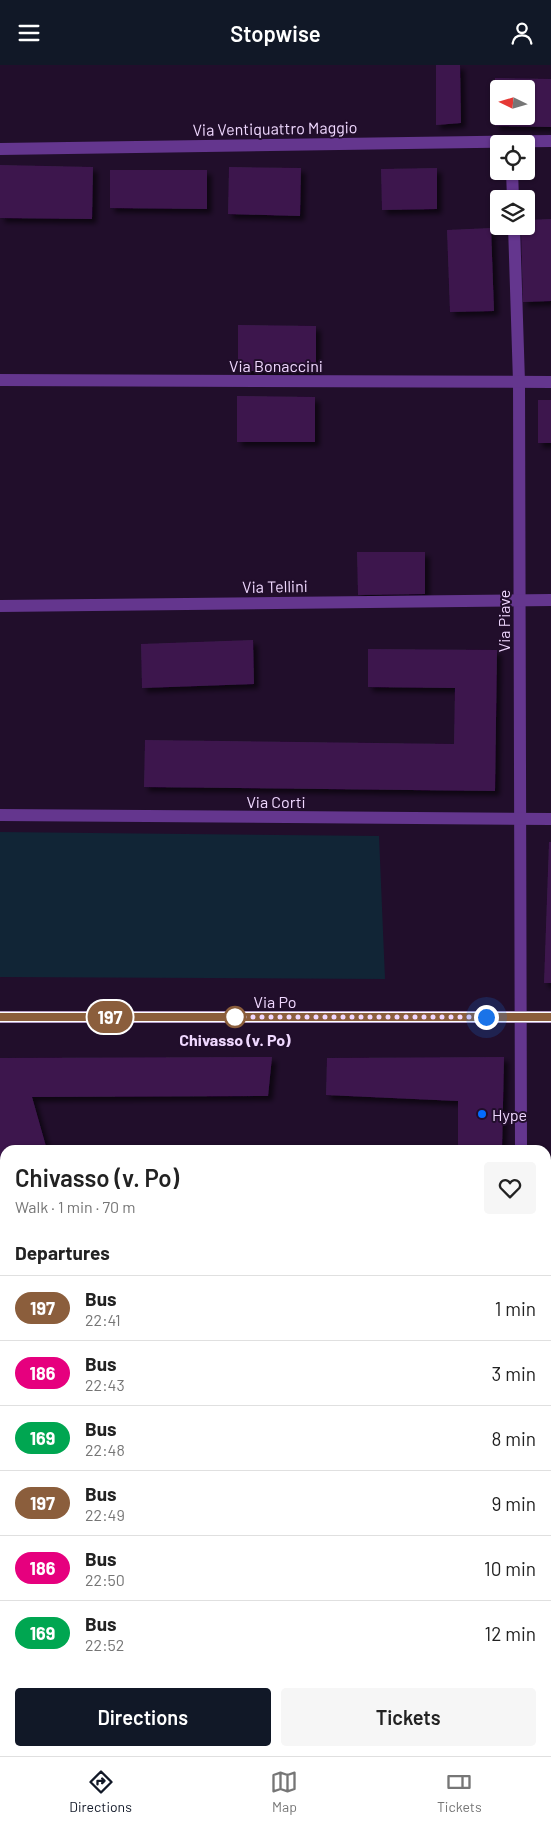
<!DOCTYPE html>
<meta charset="utf-8">
<style>
:root{--surface:#fff;--page:#f6f6f6;--text:#222;--muted:#767676;--line:#e0e0e0;--accent:#111827}
body{margin:0;font-family:Barlow,sans-serif;background:var(--page);color:var(--text);height:100vh;display:flex;flex-direction:column;font-size:19px;white-space:nowrap}
*{box-sizing:border-box;margin:0}
p{font-size:16px;color:var(--muted)}
.icon{flex:none;width:28px;height:28px;fill:none;stroke:currentColor;stroke-width:2;stroke-linecap:round;stroke-linejoin:round}
.map{position:relative;flex:1;overflow:hidden}
.drawer{position:absolute;left:0px;top:1080px;width:551px;height:611px;display:flex;flex-direction:column;background:var(--surface);border-radius:15px 15px 0 0;box-shadow:0 1px 4px #0004}
.drawer>*{flex:none}
.badge{padding:0 10px;border-radius:16px;font-size:18px;line-height:32px}
.needle{width:32px;rotate:275deg}
.controls{position:absolute;left:490px;top:15px;display:grid;gap:10px}
.controls a{display:grid;place-items:center;width:45px;height:45px;border-radius:5px;background:var(--surface);box-shadow:0 1px 4px #0004;font-size:25px}
.you{position:absolute;width:25px;height:25px;margin:-12px;border:4px solid #fff;border-radius:50%;background:#1a73e8;box-shadow:0 0 0 8px #1a73e833}
.map>.badge{position:absolute;translate:-50% -50%;box-shadow:0 0 0 2px #fff}
h2{padding:0 15px;font-size:19px;line-height:45px}
.round{display:grid;place-items:center;flex:none;width:52px;height:52px;border-radius:5px;background:var(--page)}
.headline{display:flex;align-items:center;justify-content:space-between;height:85px;padding:0 15px}
h1{font-size:24px;font-weight:600;line-height:38px}
.cta{display:flex;gap:10px;margin-top:auto;padding:10px 15px}
.cta a{flex:1;height:58px;border-radius:5px;background:var(--accent);color:#fff;font-size:20px;font-weight:600;line-height:58px;text-align:center}
.cta a+a{background:var(--page);color:var(--text)}
ul{padding:0;list-style:none}
li{display:flex;align-items:center;gap:15px;height:65px;padding:0 15px;border-top:1px solid var(--line)}
li div{flex:1}
li b{display:block;font-size:19px}
li em{font-style:normal}
li .badge{min-width:55px;font-weight:700;text-align:center}
header{display:flex;justify-content:space-between;align-items:center;height:65px;padding:0 15px;background:var(--accent);color:#fff;font-size:22px;font-weight:600}
.tab-bar{display:flex;justify-content:space-around;align-items:center;height:70px;border-top:1px solid var(--line);background:var(--surface);font-size:14px;color:var(--muted)}
.tab-bar a{display:grid;justify-items:center;gap:2px}
.tab-bar .on{color:var(--accent)}
.map>svg:first-child{display:block}
.green{fill:#112536}
.building{fill:#3d194e;fill-rule:evenodd;filter:url(#shadow)}
.lines{fill:none;stroke-linecap:round;stroke-linejoin:round}
.path{stroke:#2581c6;stroke-width:3;stroke-dasharray:2.5 4;stroke-linecap:butt}
.minor{stroke:#64368e;stroke-width:12}
.major{stroke:#ff5fed;stroke-width:12}
.line-casing{stroke:#fff;stroke-width:11}
.line{stroke:#8b5e3c;stroke-width:8}
.walk{stroke:#f0d8ff;stroke-width:5;stroke-dasharray:0 9}
.stop-dot{fill:#fff;stroke:#8b5e3c;stroke-width:2.5}
.poi-dot{fill:#046cff;stroke:#210e2b;stroke-width:2}
.labels{text-anchor:middle;dominant-baseline:central;stroke-width:4;stroke-linejoin:round;paint-order:stroke}
.street-label{font-size:16px;fill:#f0d8ff;stroke:#210e2b}
.stop-label{font-size:16px;font-weight:bold;fill:#f0d8ff;stroke:#210e2b}
.poi-label{font-size:16px;fill:#f0d8ff;stroke:#210e2b;text-anchor:start}
</style>
<header><svg class="icon" aria-label="menu" viewBox="0 0 24 24"><path d="M4 6h16M4 12h16M4 18h16"/></svg>Stopwise<svg class="icon" aria-label="person" viewBox="0 0 24 24"><circle cx="12" cy="8" r="4"/><path d="M4 21q1-7 8-7t8 7"/></svg></header>
<div class="map">
<svg width="551" height="1691" viewBox="0 0 551 1691">
<defs>
<filter id="shadow"><feDropShadow dx="4.5" dy="4.5" stdDeviation="2.5" flood-color="#0009"/></filter>
</defs>
<rect width="100%" height="100%" fill="#210e2b"/>
<g class="green">
<polygon points="0,767 379,771 385,914 0,912"/>
<polygon points="551,1673 551,1691 485,1691 503,1686 546,1686 546,1674"/>
</g>
<g class="building">
<polygon points="436,0 460,0 461,58 436,60"/>
<path d="M495 13 551 14V62L495 61ZM499 24H526V51H499Z"/>
<polygon points="0,100 93,102 92,154 0,153"/>
<polygon points="229,102 301,103 300,151 228,149"/>
<polygon points="437,103 437,144 382,145 381,104"/>
<polygon points="110,105 207,105 207,144 110,143"/>
<polygon points="551,154 551,236 523,237 521,161 526,161 526,155"/>
<polygon points="491,163 494,246 450,247 447,165"/>
<polygon points="238,260 316,261 316,306 238,306"/>
<polygon points="237,331 315,332 315,377 237,377"/>
<rect x="538" y="335" width="13" height="43"/>
<polygon points="357,487 425,487 425,529 358,530"/>
<polygon points="253,575 254,619 142,623 141,579"/>
<polygon points="368,584 497,585 495,726 144,722 145,675 454,679 455,623 368,622"/>
<polygon points="549,777 551,777 551,918 544,918"/>
<polygon points="272,992 268,1031 32,1032 47,1085 5,1085 4,1114 0,1099 0,993"/>
<polygon points="504,992 502,1085 458,1085 458,1036 326,1030 327,993"/>
<rect x="546" y="1209" width="5" height="152"/>
<polygon points="0,1544 5,1545 5,1642 0,1641"/>
</g>
<g class="lines">
<g class="path">
<polyline points="0,1314 5,1334"/>
<polyline points="85,1690 96,1686"/>
</g>
<g class="minor">
<polyline points="0,84 551,76"/>
<polyline points="512,106 513,134"/>
<polyline points="514,161 519,317 521,1085"/>
<polyline points="0,315 551,317"/>
<polyline points="0,541 551,535"/>
<polyline points="0,750 551,754"/>
<polyline points="0,952 551,952"/>
<polyline points="546,1192 551,1192"/>
<polyline points="546,1385 551,1385"/>
<polyline points="0,1397 5,1397"/>
<polyline points="0,1535 5,1535"/>
</g>
<g class="major">
<polyline points="0,1200 5,1219"/>
<polyline points="0,1429 5,1447"/>
<polyline points="66,1686 67,1691"/>
<polyline points="127,1686 128,1691"/>
</g>
</g>
<g class="lines">
<defs>
<polyline id="line" points="0,952 551,952"/>
</defs>
<use href="#line" class="line-casing"/>
<use href="#line" class="line"/>
<polyline class="walk" points="235,952 486,952"/>
</g>
<circle class="stop-dot" cx="235" cy="952" r="10"/>
<circle class="poi-dot" cx="482" cy="1049" r="5"/>
<g class="labels">
<g class="street-label">
<text transform="translate(275 63) rotate(-1)">Via Ventiquattro Maggio</text>
<text x="276" y="300">Via Bonaccini</text>
<text transform="translate(275 521) rotate(-1)">Via Tellini</text>
<text transform="translate(503 556) rotate(-90)">Via Piave</text>
<text x="276" y="736">Via Corti</text>
<text x="275" y="936">Via Po</text>
</g>
<g class="stop-label">
<text x="235" y="974">Chivasso (v. Po)</text>
</g>
<g class="poi-label">
<text x="492" y="1049">Hype</text>
</g>
</g>
</svg>
<div class="controls">
<a><svg class="needle" viewBox="-14 -14 28 28"><path d="M0-13l5 13h-10z" fill="#e53935"/><path d="M0 13l5-13h-10z" fill="#767676"/></svg></a>
<a><svg class="icon" aria-label="locate" viewBox="0 0 24 24"><circle cx="12" cy="12" r="6"/><path d="M12 2v4M12 18v4M2 12h4M18 12h4"/></svg></a>
<a><svg class="icon" aria-label="layers" viewBox="0 0 24 24"><path d="M12 4l9 5-9 5-9-5zM3 14l9 5 9-5"/></svg></a>
</div>
<div class="you" style="left:486px;top:952px"></div>
<b class="badge" style="left:110px;top:952px;background:#8b5e3c;color:#fff">197</b>
<section class="drawer">
<div class="headline"><div><h1>Chivasso (v. Po)</h1><p>Walk · 1 min · 70 m</p></div><a class="round"><svg class="icon" aria-label="heart" viewBox="0 0 24 24"><path d="M12 20l-8-8c-3-5 5-10 8-4 3-6 11-1 8 4z"/></svg></a></div>
<h2>Departures</h2>
<ul>
<li><span class="badge" style="background:#8b5e3c;color:#fff">197</span><div><b>Bus</b><p>22:41</p></div><em>1 min</em></li>
<li><span class="badge" style="background:#e6007e;color:#fff">186</span><div><b>Bus</b><p>22:43</p></div><em>3 min</em></li>
<li><span class="badge" style="background:#00a651;color:#fff">169</span><div><b>Bus</b><p>22:48</p></div><em>8 min</em></li>
<li><span class="badge" style="background:#8b5e3c;color:#fff">197</span><div><b>Bus</b><p>22:49</p></div><em>9 min</em></li>
<li><span class="badge" style="background:#e6007e;color:#fff">186</span><div><b>Bus</b><p>22:50</p></div><em>10 min</em></li>
<li><span class="badge" style="background:#00a651;color:#fff">169</span><div><b>Bus</b><p>22:52</p></div><em>12 min</em></li>
</ul>
<div class="cta"><a>Directions</a><a>Tickets</a></div>
</section>
</div>
<nav class="tab-bar">
<a class="on"><svg class="icon" aria-label="directions" viewBox="0 0 24 24"><path d="M12 3l9 9-9 9-9-9zM9 14v-3h6M13 9l2 2-2 2"/></svg>Directions</a>
<a><svg class="icon" aria-label="map" viewBox="0 0 24 24"><path d="M3 6l6-2 6 2 6-2v14l-6 2-6-2-6 2zM9 4v14M15 6v14"/></svg>Map</a>
<a><svg class="icon" aria-label="tickets" viewBox="0 0 24 24"><path d="M3 7h18v10H3zM15 7v10"/></svg>Tickets</a>
</nav>
